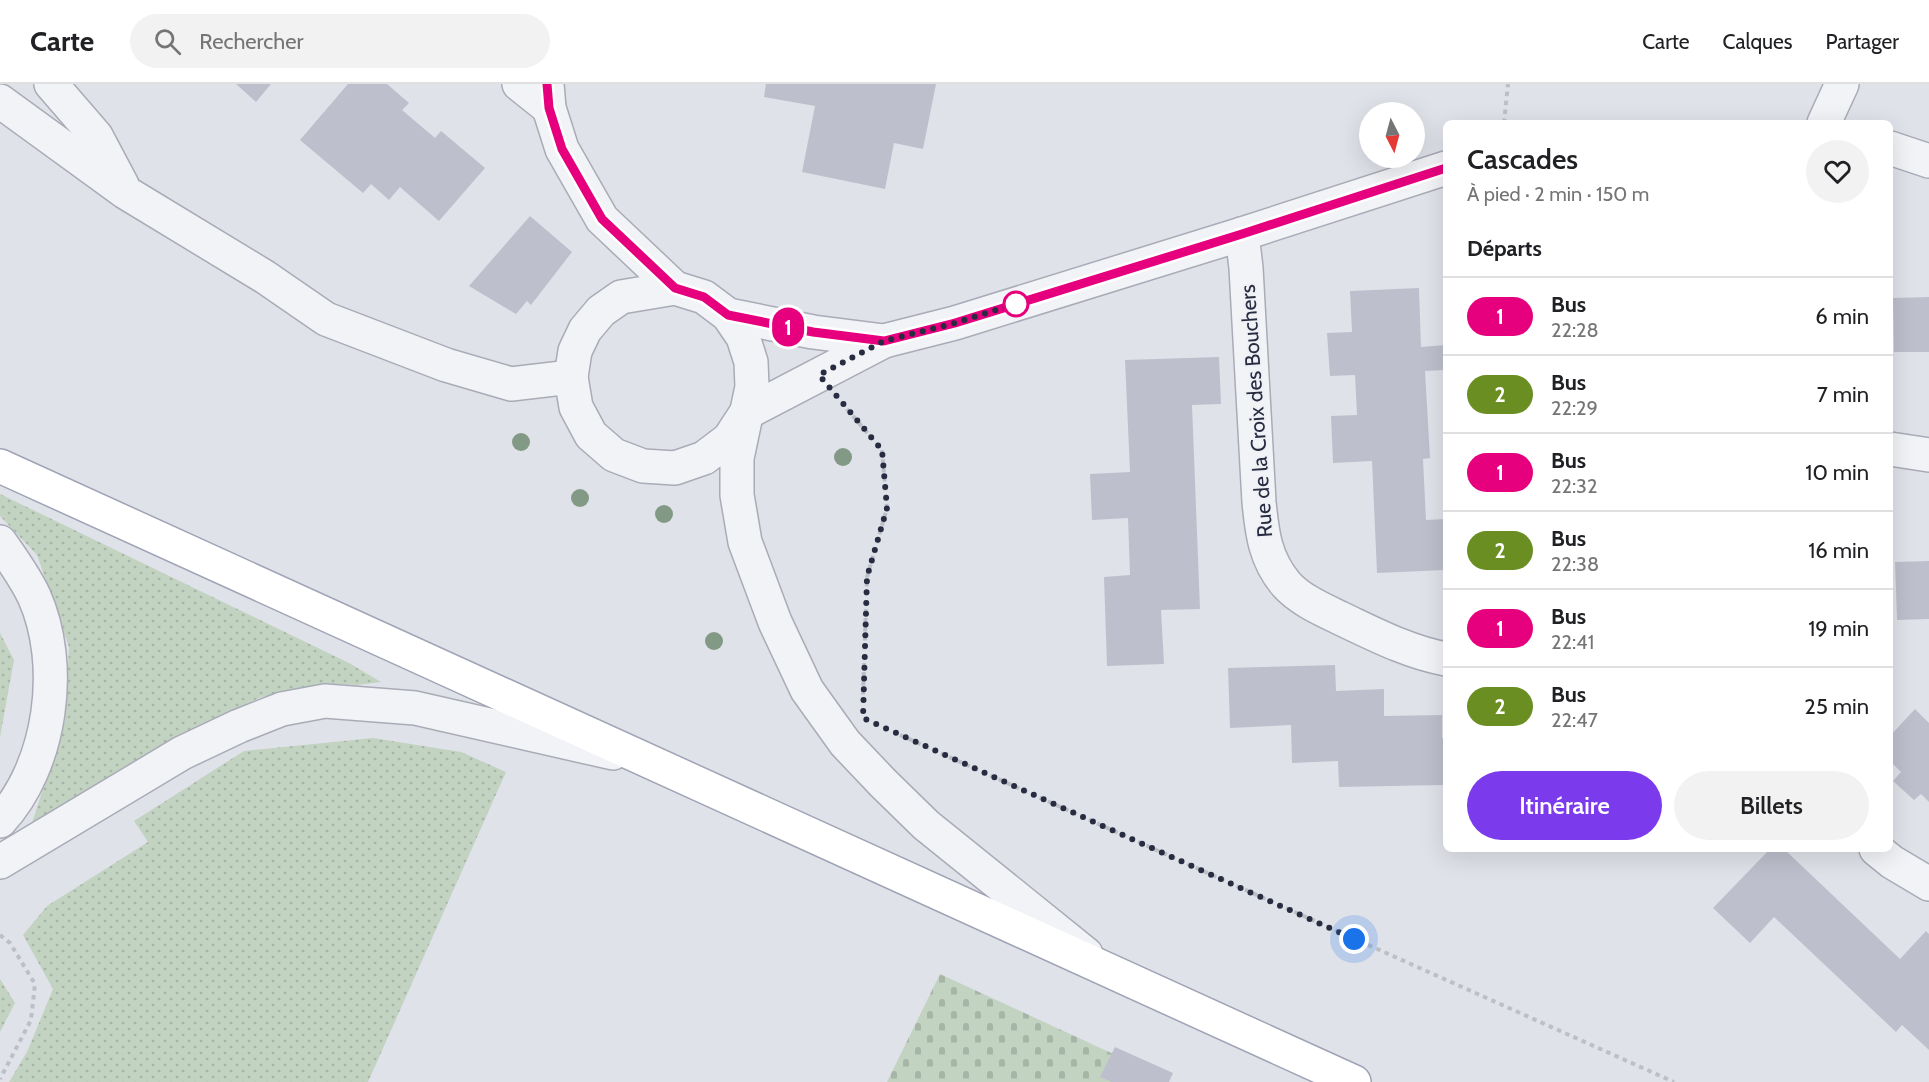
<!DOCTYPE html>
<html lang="fr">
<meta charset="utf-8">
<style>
:root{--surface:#fff;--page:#f2f2f2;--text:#202124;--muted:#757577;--line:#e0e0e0;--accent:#7c3aed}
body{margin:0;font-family:Cabin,sans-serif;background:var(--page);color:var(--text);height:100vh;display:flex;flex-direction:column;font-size:22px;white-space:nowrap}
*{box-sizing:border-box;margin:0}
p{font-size:20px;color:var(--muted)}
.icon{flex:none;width:33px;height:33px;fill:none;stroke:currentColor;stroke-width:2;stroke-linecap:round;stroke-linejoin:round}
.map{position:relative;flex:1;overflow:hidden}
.drawer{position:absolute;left:1443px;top:36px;width:450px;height:732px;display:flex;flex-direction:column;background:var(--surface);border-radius:9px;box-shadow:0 6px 24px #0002}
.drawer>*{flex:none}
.badge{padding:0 12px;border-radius:20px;font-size:21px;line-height:39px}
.needle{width:39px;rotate:174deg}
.tools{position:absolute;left:1359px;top:18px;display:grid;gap:12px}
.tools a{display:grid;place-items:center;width:66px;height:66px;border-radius:50%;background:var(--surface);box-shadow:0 6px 24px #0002;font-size:30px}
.you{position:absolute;width:30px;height:30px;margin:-15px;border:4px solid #fff;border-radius:50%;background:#1a73e8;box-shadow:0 0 0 9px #1a73e833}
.map>.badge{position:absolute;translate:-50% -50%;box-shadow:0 0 0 3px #fff}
h2{padding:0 24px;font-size:22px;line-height:54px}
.round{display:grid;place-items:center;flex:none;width:63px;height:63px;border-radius:32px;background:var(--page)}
.headline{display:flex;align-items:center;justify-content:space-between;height:102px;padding:0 24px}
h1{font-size:28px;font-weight:600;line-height:45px}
.button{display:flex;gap:12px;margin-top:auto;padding:12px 24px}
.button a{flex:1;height:69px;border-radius:36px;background:var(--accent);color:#fff;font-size:24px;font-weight:600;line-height:69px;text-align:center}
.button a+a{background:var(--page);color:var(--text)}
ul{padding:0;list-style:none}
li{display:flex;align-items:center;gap:18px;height:78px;padding:0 24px;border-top:2px solid var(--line)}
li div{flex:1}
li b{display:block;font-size:22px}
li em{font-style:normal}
li .badge{min-width:66px;font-weight:700;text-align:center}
header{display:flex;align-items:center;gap:36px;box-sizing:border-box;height:84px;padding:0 30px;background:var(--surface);border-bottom:2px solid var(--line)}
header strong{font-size:28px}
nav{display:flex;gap:33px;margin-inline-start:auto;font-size:21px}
.search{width:420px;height:54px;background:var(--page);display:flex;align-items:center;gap:15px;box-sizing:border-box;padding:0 21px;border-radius:33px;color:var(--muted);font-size:22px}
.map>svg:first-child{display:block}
.grass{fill:url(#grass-dots)}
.cemetery{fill:url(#cemetery-stones)}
.building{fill:#bdc0cc}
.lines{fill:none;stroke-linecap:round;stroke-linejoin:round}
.minor-casing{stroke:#a9abb7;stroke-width:36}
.primary-casing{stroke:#9fa3b5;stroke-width:36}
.path{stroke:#bdbfc8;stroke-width:4;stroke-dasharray:4.5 4.5;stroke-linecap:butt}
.minor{stroke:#f2f3f7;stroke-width:33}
.primary{stroke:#fff;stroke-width:33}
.tree{fill:#829986}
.line-casing{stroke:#fff;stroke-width:14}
.line{stroke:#e6007e;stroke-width:9}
.walk{stroke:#282c41;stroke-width:6;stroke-dasharray:0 10.8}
.stop-dot{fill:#fff;stroke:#e6007e;stroke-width:3}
.labels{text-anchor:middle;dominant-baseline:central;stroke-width:4.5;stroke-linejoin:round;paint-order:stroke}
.street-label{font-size:21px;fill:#282c41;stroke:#eff1f6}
</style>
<header>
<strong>Carte</strong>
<div class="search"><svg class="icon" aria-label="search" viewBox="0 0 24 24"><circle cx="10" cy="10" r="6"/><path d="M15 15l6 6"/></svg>Rechercher</div>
<nav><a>Carte</a><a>Calques</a><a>Partager</a></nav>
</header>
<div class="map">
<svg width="1929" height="998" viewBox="0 0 1929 998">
<defs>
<pattern id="grass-dots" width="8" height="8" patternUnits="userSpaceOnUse" patternTransform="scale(1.5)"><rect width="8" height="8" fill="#c2d3c1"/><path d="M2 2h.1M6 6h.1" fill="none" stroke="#a7b5a7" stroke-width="1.8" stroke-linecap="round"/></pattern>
<pattern id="cemetery-stones" width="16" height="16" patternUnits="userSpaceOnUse" patternTransform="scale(1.5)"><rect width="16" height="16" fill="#c2d3c1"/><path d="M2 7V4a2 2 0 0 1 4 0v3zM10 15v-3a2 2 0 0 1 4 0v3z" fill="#a7b5a7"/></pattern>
</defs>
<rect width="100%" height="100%" fill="#e0e2e9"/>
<g class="grass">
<polygon points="0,410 349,579 381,598 357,601 337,600 261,613 159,664 44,734 32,739 65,637 69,563 37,471 0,432"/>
<polygon points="0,549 14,576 0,653"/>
<polygon points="373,654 461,668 506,688 368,998 9,998 27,968 53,905 23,851 47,822 148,758 134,737 244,667"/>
<polygon points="0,895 15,919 0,948"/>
</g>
<polygon class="cemetery" points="940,890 1161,992 1158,998 887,998"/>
<g class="building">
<polygon points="236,0 271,0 256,18"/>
<polygon points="348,0 387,0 409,19 402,26 435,54 441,47 485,84 439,137 400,103 389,116 371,100 363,109 300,56"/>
<polygon points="766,0 936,0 923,65 894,59 885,105 802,88 815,22 764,13"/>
<polygon points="530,132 572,168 531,221 527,217 516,230 469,202"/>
<polygon points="1419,204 1421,263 1446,261 1446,286 1425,287 1430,374 1423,375 1426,436 1446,435 1446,486 1377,489 1372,377 1333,379 1331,332 1357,331 1355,291 1330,292 1327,249 1352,248 1350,207"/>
<polygon points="1929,213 1929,268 1894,268 1893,214"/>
<polygon points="1219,273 1221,320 1192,321 1200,525 1161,526 1164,580 1107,582 1104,493 1130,491 1128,434 1092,436 1090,390 1130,388 1125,276"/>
<polygon points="1929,477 1929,535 1897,536 1895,478"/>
<polygon points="1335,581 1336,607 1384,605 1384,632 1442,631 1442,654 1446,654 1446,711 1444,711 1444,701 1339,703 1338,677 1292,679 1291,641 1230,644 1228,584"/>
<polygon points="1915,625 1929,639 1929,718 1921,710 1914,716 1893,697 1901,688 1890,677 1890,652"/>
<polygon points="1615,765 1660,765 1660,767 1615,768"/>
<polygon points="1770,765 1784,765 1900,875 1926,847 1929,850 1929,966 1902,941 1896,948 1774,833 1750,859 1713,824"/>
<polygon points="1115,963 1173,989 1169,998 1112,998 1100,993"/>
</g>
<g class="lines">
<defs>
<g id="minor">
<polyline points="51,0 96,52 122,101"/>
<polyline points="519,0 549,24"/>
<polyline points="547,0 549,24 562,65 602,135 675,204"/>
<polyline points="0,17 125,108 265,193 326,235 446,281 511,300 571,293"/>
<polyline points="1824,39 1842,0"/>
<polyline points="1890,64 1929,77"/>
<path d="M1242 150 1246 184 1259 418C1262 449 1265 475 1286 500 1299 515 1321 525 1340 534 1374 550 1408 568 1446 575"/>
<polyline points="728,231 813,248 884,257 746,329"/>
<polyline points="884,257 955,239 1242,150 1446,84"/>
<polyline points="746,329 729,355 704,374 675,384 643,382 614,371 591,351 576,323 571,293 575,267 585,246 601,227 621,213 675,204 704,213 728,231 743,253 751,278 752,303 737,374 737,411 745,458 775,538 807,606 845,659 883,699 926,741 1086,870"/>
<polyline points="1890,365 1929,371"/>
<path d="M0 458C12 475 25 493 34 512 65 581 51 682 0 737"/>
<polyline points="1876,765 1892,778 1929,800"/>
<polyline points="0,778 182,669 239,642 282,625 325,617 415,624 613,669"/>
</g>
<polyline id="primary" points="0,382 1354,998"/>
</defs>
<use href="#minor" class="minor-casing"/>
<use href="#primary" class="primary-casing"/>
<g class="path">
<polyline points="1504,39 1508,0"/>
<polyline points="847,325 882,366 887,424 867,493 863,611"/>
<polyline points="900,651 1674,998"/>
<polyline points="0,851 10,859 35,900 31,936 0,995"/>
</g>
<use href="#minor" class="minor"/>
<use href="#primary" class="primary"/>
</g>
<g class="tree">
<circle cx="521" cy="358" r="9"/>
<circle cx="843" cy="373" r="9"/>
<circle cx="580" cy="414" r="9"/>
<circle cx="664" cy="430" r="9"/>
<circle cx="714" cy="557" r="9"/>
</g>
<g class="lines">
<defs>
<polyline id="line" points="547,0 549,24 562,65 602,135 675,204 704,213 728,231 813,248 884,257 955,239 1242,150 1446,84"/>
</defs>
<use href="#line" class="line-casing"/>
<use href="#line" class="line"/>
<polyline class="walk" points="1016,220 1021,218 955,239 884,257 819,291 882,366 887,424 867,493 863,634 1354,855"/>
</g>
<circle class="stop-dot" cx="1016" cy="220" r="12"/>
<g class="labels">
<g class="street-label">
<text transform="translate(1256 327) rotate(-94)">Rue de la Croix des Bouchers</text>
</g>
</g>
</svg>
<div class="tools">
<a><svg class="needle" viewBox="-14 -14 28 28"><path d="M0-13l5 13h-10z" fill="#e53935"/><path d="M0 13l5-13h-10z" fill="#757577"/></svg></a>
</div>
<div class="you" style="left:1354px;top:855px"></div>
<b class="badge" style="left:788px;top:243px;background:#e6007e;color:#fff">1</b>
<section class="drawer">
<div class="headline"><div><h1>Cascades</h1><p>À pied · 2 min · 150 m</p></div><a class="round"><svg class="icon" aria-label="heart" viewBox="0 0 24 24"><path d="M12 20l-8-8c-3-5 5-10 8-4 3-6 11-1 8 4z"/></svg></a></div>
<h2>Départs</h2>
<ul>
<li><span class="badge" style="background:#e6007e;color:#fff">1</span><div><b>Bus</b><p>22:28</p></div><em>6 min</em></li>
<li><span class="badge" style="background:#6b8e23;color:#fff">2</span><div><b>Bus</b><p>22:29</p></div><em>7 min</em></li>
<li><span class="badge" style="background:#e6007e;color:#fff">1</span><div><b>Bus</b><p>22:32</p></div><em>10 min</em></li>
<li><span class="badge" style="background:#6b8e23;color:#fff">2</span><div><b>Bus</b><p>22:38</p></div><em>16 min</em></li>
<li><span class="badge" style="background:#e6007e;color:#fff">1</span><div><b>Bus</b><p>22:41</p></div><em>19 min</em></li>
<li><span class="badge" style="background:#6b8e23;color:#fff">2</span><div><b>Bus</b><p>22:47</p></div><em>25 min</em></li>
</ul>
<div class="button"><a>Itinéraire</a><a>Billets</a></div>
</section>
</div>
